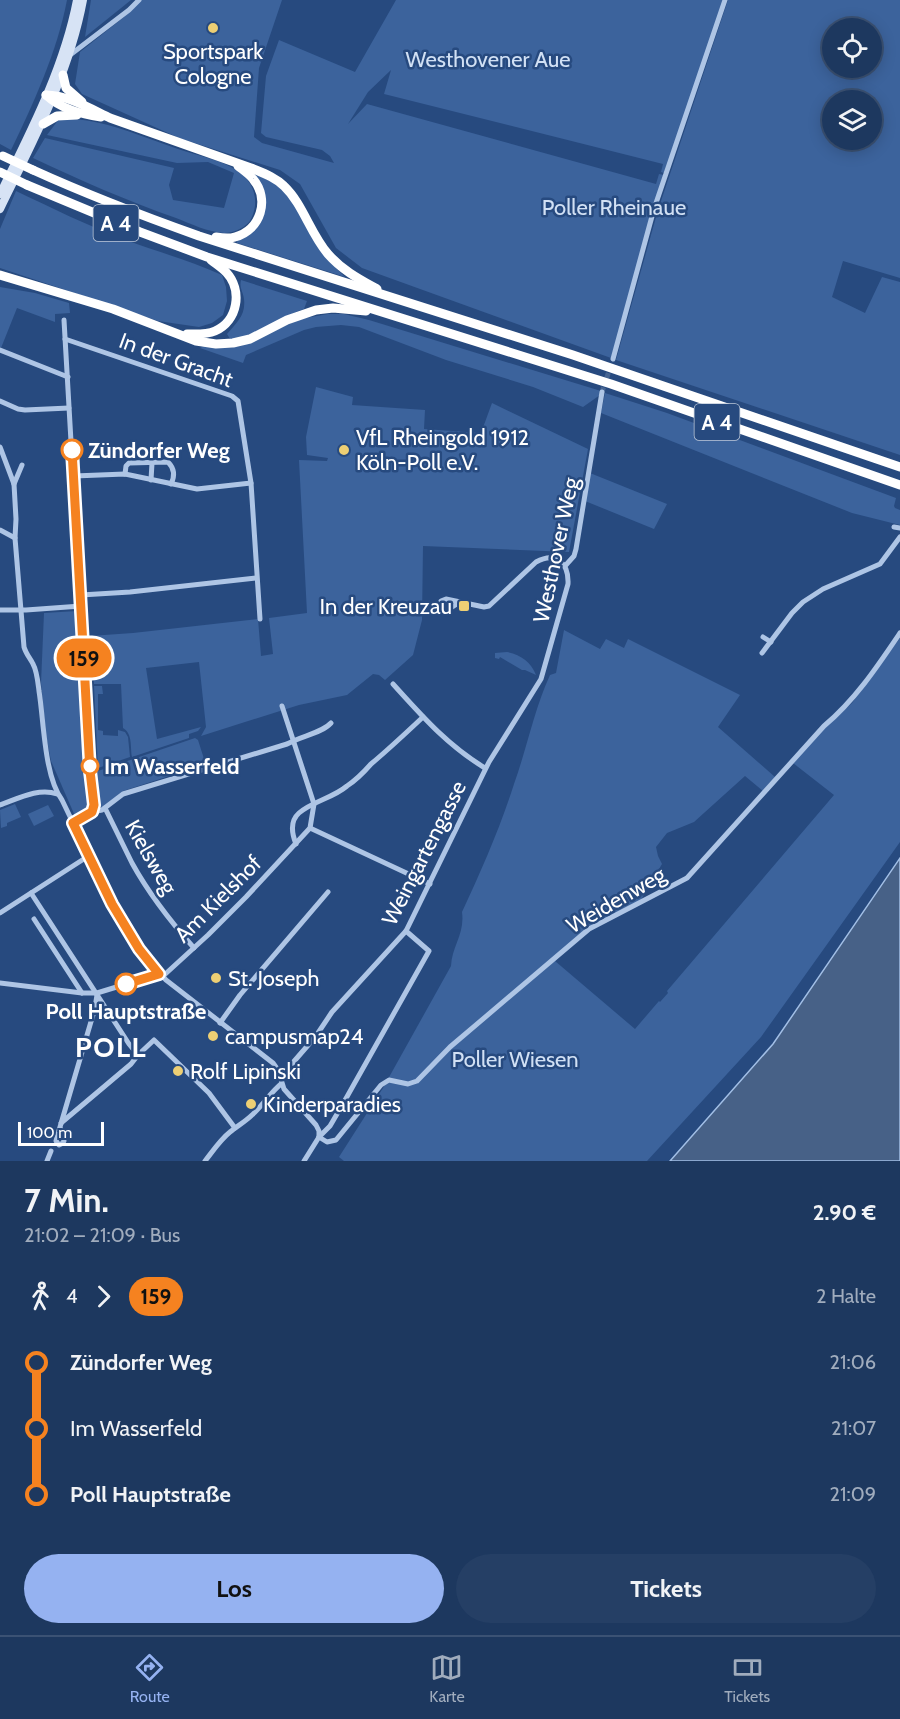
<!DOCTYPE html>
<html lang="de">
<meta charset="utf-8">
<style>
:root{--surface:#1d385f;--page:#253f65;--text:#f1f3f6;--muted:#a0acbd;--line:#3b5274;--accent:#95b2f1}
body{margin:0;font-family:Cabin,sans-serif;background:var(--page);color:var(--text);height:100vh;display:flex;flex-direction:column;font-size:22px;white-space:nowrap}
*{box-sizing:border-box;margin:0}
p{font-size:20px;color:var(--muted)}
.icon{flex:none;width:33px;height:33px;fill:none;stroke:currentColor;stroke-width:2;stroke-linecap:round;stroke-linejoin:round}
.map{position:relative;height:1161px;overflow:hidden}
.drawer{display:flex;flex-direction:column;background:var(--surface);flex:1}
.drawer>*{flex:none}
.badge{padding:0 12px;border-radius:20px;font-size:21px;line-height:39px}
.tools{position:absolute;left:822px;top:18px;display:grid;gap:12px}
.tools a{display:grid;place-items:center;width:60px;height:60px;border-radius:50%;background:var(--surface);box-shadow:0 3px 15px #0003,0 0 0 2px var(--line);font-size:30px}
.scale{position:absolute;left:18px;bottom:15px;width:86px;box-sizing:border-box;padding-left:6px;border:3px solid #fff;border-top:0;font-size:16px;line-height:21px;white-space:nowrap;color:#fff;-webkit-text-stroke:4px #274a7f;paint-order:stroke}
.map>.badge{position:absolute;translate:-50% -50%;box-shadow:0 0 0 3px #fff}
.legs{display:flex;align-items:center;gap:9px;height:66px;padding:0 24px;font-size:20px}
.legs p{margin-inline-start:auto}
.head{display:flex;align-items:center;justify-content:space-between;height:102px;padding:0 24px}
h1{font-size:33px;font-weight:800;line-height:45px}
.primary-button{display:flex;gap:12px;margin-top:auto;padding:12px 24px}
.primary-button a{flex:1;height:69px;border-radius:36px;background:var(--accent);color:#111;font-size:24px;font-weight:800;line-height:69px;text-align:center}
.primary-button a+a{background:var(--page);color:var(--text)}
ul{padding:0 24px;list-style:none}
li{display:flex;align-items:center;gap:21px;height:66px;font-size:22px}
li i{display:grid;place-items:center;width:9px;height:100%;margin:0 8px;background:currentColor}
li i::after{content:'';width:15px;height:15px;margin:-8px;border:4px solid;border-radius:50%;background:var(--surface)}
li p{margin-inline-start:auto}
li:first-child i{background:linear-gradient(#0000 50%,currentColor 0)}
li:last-child i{background:linear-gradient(currentColor 50%,#0000 0)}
.tabs{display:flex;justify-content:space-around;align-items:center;height:84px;border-top:2px solid var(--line);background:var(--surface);font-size:16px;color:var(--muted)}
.tabs a{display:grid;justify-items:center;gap:3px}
.tabs .active{color:var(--accent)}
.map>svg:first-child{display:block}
.green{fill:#3c639c;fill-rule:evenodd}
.water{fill:#476187;stroke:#a2bfe6;stroke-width:1.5}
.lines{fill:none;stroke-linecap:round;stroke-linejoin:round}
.street-tunnel{stroke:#476592;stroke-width:5;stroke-dasharray:5 2.5;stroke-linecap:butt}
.street{stroke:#aec5e5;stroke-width:5}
.secondary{stroke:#d7e3f5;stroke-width:8}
.highway{stroke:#fff;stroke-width:9}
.highway-bridge{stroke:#fff;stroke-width:9}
.line-1-casing{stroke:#fff;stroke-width:14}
.line-1{stroke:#f58220;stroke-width:9}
.poi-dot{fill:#edcf74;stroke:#274a7f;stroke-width:2}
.stop-1-dot{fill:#fff;stroke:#f58220;stroke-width:3}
.labels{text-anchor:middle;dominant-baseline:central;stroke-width:5;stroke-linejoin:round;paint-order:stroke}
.shield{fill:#274a7f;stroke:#bec9d9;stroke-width:1.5}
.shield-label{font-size:21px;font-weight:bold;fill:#fff}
.poi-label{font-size:22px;fill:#fff;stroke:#274a7f;text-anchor:start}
.park-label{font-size:22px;fill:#d1e0f4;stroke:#274a7f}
.street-label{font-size:22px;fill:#fff;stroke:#274a7f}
.stop-label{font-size:22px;font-weight:bold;fill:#fff;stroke:#274a7f;text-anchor:start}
.district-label{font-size:28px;font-weight:bold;letter-spacing:1.5px;fill:#fff;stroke:#274a7f}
</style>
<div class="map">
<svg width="900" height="1161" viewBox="0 0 900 1161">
<rect width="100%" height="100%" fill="#274a7f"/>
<g class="green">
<path d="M0 0H67C57 52 34 102 11 150L0 144Z"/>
<polygon points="91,0 131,0 85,37"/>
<polygon points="141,0 282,0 259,68 254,137 262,143 334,163 330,156 322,150 266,137 261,133 266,76 279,40 355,72 396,0 724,0 664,173 661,172 663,164 384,94 391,70 368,92 348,124 367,104 656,184 659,174 664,175 611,358 362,268 336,248 300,184 280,170 179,138 82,94 75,84 80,52 124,17"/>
<path d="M728 0H900V278L843 261 832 297 865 313 882 277 900 282V455L616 360 658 210ZM872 28V68H832V28ZM872 100V140H832V100Z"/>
<path d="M59 119C100 117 139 136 178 149 196 155 222 160 238 171 254 182 260 201 251 219 247 227 234 233 224 233 208 232 191 224 176 218 127 201 80 180 33 158L45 138 174 168 169 185 173 200 224 208 234 173 208 162 177 163 47 135Z"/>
<polygon points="249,171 274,183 282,189 291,199 328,260 345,277 237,243 237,240 265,210"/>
<path d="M16 191C52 208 88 226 126 240 158 252 191 261 222 275L226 287 227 301 223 315 212 323 199 327 158 321 0 268V229Z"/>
<path d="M241 280 307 301 304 309C284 315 249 341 230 339L227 334C236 323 246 316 244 299 243 291 239 288 241 280Z"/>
<polygon points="0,287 35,293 69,303 70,313 55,314 55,322 17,308 1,348 0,347"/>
<polygon points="328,314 344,314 369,320 601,391 600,395 583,407 533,387 446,360 359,327 341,325 316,327 304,330 246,355 243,363 200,348 204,346 231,348 241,346 300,319"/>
<path d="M316 387 353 397 352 405 425 410 424 429 481 433 492 403 588 449 569 552 423 546 422 620 413 655 385 680 379 675 373 674 347 695 299 705 201 736 206 727 199 662 146 668 157 739 201 727 198 731 189 734V738L132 757C130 747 133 734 123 728L121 684H94L90 636 133 633 258 619 261 656 273 654 269 618 307 613 299 460 327 461 328 458 307 455 306 437Z"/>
<polygon points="605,393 667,413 896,498 894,506 895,508 900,510 900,525 852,513 601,413"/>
<polygon points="590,473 667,504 654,529 585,501"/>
<polygon points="77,611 79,613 91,803 87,812 78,817 75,816 51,761 46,735 41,683 44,613"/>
<path d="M564 630 600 649 606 639 624 648 628 639 740 695 718 727 775 777 763 791 745 776 694 822 667 833 656 847 658 856 662 864 641 900 594 924 555 961 635 1029 659 1001 660 1002 668 993 667 991 834 795 793 763 827 726 852 703 900 638V842L761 1037 647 1161H344L339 1157 383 1088 451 966C452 946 465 934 462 912 481 871 500 828 514 784 527 748 534 710 550 675L556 673Z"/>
<path d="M507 652C521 655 531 662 536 675L525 670H522L500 657 499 659 495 658V653Z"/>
<polygon points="94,686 102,686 103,694 98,694 98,730 103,731 103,735 118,736 118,730 125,732 128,737 130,757 98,768"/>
<polygon points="195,738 198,740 205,762 203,765 123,791 101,808 95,772"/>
<polygon points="15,804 21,817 7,823 7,826 1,828 0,810"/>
<polygon points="48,805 54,816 34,826 28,814"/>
</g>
<polygon class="water" points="900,858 900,1161 670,1161 773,1044"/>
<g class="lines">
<polyline class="street-tunnel" points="602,392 611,365"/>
<g class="street">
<polyline points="70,55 129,10 139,0"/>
<polyline points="64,320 90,771 95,805 92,812"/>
<polyline points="65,339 232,396 238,401 251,483 260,619"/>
<polyline points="0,350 68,377"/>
<polyline points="613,359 654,209 725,0"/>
<polyline points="0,401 18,409 25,410 69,408"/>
<path d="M0 447 14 484 16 519 15 538 24 647C26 654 30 658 33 664 37 671 38 683 39 691 44 722 44 775 62 800L112 904 143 955 166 980 273 1063 278 1070 284 1089 316 1125 319 1131V1137"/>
<path d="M125 474 126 466 129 463 168 462C174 468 175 476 171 484"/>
<polyline points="74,476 125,474 197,489 251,483"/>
<polyline points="151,480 152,463"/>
<polyline points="14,484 22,465"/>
<polyline points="894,527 900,528"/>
<polyline points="0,530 15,538"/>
<polyline points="565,566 574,556 576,549 602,392"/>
<polyline points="81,595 130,592 256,578"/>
<polyline points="0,610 26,610 81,606"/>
<polyline points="763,637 771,642"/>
<polyline points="762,653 792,613 803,602 823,589 880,564 900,537"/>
<path d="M393 684C422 716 447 745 485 768"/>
<path d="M0 805C17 799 39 787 57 794"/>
<path d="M105 808C114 826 123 845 132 863 149 894 171 922 194 948"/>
<path d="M73 823 92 812 102 810 123 794 287 744C301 736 322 733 331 723"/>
<polyline points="310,828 430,884"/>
<path d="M296 844C292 834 290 821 299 813 313 801 333 798 347 786 356 780 364 772 371 764 389 749 406 733 423 717"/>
<polyline points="31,893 129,1044 138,1055"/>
<polyline points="0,913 90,855"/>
<polyline points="34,919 82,993"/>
<polyline points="162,977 208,935 246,897 310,828 314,804 282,706"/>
<polyline points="0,983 82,993 97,993 159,974"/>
<polyline points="220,1023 240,995 328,892"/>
<path d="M279 1073 290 1066 316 1036 332 1012 406 931 489 762 541 679 568 584C569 563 556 551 536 562L489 606 484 607 446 599 441 601 440 607 442 610 446 611 460 602"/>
<polyline points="61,1123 131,1064 138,1055 154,1040 209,1093 235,1128"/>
<polyline points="60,1127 56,1141 59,1145 63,1143 64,1141 60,1127 95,1008 97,995"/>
<path d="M319 1137 327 1142 336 1140 381 1085 389 1080 408 1084 417 1081 450 1047 589 929 687 878 824 726C855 700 877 667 900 633"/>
<polyline points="47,1161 51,1151"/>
<path d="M205 1161C213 1151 220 1140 230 1132 237 1126 245 1122 252 1115 262 1106 272 1091 281 1084"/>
<polyline points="304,1161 319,1137 330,1126 344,1102 429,951 406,931"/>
</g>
<g class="secondary">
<path d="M0 194C30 133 64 68 77 0"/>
<path d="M0 209C33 141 69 75 83 0"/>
</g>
<g class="highway">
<polyline points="63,75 66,88 82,102"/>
<path d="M46 95C68 95 91 109 110 118L251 168C263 173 275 177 284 186 303 204 310 233 328 254 342 270 359 279 377 289"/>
<path d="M46 95C61 109 81 114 101 117"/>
<polyline points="43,124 57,116 77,115"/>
<path d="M33 170C88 195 143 216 199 236L573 355 900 467"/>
<polyline points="27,185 140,232 207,257 611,384 900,485"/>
<path d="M216 237C222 238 229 239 235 237 261 230 270 199 253 179 249 174 243 170 238 166"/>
<polyline points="0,275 113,309 196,341 216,344 233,343 250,339 287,320 316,310 333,308 366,311"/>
<path d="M187 334C196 334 206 335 215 331 238 321 243 290 226 272 222 268 216 264 211 260"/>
</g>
<g class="highway-bridge">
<polyline points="3,156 33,170"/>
<polyline points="0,172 27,185"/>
</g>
</g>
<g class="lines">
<defs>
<polyline id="line-1" points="72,450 90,771 94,805 92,812 73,823 112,904 139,949 159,974 126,984"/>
</defs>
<use href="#line-1" class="line-1-casing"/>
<use href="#line-1" class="line-1"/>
</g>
<g class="poi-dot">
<circle cx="213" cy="28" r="6"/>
<circle cx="344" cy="450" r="6"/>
<rect x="458" y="600" width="12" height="12" rx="3"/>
<circle cx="216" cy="978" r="6"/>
<circle cx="213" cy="1036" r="6"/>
<circle cx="178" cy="1071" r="6"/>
<circle cx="251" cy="1104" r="6"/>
</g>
<g class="stop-1-dot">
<circle cx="72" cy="450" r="10"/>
<circle cx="90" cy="766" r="8"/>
<circle cx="126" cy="984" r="10"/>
</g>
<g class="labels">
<g class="shield">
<rect x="93.5" y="205" width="45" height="36" rx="4.5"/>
<rect x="694.5" y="404" width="45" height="36" rx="4.5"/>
</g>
<g class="shield-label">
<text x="116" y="223">A 4</text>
<text x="717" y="422">A 4</text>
</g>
<g class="poi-label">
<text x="213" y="51" text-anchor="middle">Sportspark<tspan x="213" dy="25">Cologne</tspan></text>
<text x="356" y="437">VfL Rheingold 1912<tspan x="356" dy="25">Köln-Poll e.V.</tspan></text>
<text x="452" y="606" text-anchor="end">In der Kreuzau</text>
<text x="228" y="978">St. Joseph</text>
<text x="225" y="1036">campusmap24</text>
<text x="190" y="1071">Rolf Lipinski</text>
<text x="263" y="1104">Kinderparadies</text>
</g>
<g class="park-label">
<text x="488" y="59">Westhovener Aue</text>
<text x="614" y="207">Poller Rheinaue</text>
<text x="515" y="1059">Poller Wiesen</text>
</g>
<g class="street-label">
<text transform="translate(176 360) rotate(20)">In der Gracht</text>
<text transform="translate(556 550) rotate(-78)">Westhover Weg</text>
<text transform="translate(424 853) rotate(-63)">Weingartengasse</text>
<text transform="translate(151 857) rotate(60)">Kielsweg</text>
<text transform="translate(218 899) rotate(-45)">Am Kielshof</text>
<text transform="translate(616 900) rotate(-30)">Weidenweg</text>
</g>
<g class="stop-label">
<text x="88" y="450">Zündorfer Weg</text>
<text x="104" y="766">Im Wasserfeld</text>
<text x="126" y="1011" text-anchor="middle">Poll Hauptstraße</text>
</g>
<g class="district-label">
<text x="111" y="1047">POLL</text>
</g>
</g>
</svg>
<div class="tools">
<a><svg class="icon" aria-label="locate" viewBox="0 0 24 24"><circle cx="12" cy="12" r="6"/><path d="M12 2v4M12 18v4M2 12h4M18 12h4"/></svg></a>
<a><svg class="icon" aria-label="layers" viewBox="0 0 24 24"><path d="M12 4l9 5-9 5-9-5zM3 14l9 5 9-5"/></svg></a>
</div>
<div class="scale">100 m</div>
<b class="badge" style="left:84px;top:658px;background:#f58220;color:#111">159</b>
</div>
<section class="drawer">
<div class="head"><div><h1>7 Min.</h1><p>21:02 – 21:09 · Bus</p></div><b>2.90 €</b></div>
<div class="legs"><svg class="icon" aria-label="walk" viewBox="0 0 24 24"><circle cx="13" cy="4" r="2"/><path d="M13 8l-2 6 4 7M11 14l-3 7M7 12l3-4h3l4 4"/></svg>4<svg class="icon" aria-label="forward" viewBox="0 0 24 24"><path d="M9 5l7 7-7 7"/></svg><b class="badge" style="background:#f58220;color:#111">159</b><p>2 Halte</p></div>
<ul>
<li><i style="color:#f58220"></i><b>Zündorfer Weg</b><p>21:06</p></li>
<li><i style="color:#f58220"></i><span>Im Wasserfeld</span><p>21:07</p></li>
<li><i style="color:#f58220"></i><b>Poll Hauptstraße</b><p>21:09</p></li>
</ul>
<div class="primary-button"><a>Los</a><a>Tickets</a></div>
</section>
<nav class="tabs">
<a class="active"><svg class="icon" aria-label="directions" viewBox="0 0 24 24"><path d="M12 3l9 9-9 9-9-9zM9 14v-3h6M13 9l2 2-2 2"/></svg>Route</a>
<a><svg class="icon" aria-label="map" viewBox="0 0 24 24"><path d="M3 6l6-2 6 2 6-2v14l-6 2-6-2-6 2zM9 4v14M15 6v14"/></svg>Karte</a>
<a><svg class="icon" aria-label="tickets" viewBox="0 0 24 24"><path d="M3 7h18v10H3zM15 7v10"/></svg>Tickets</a>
</nav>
